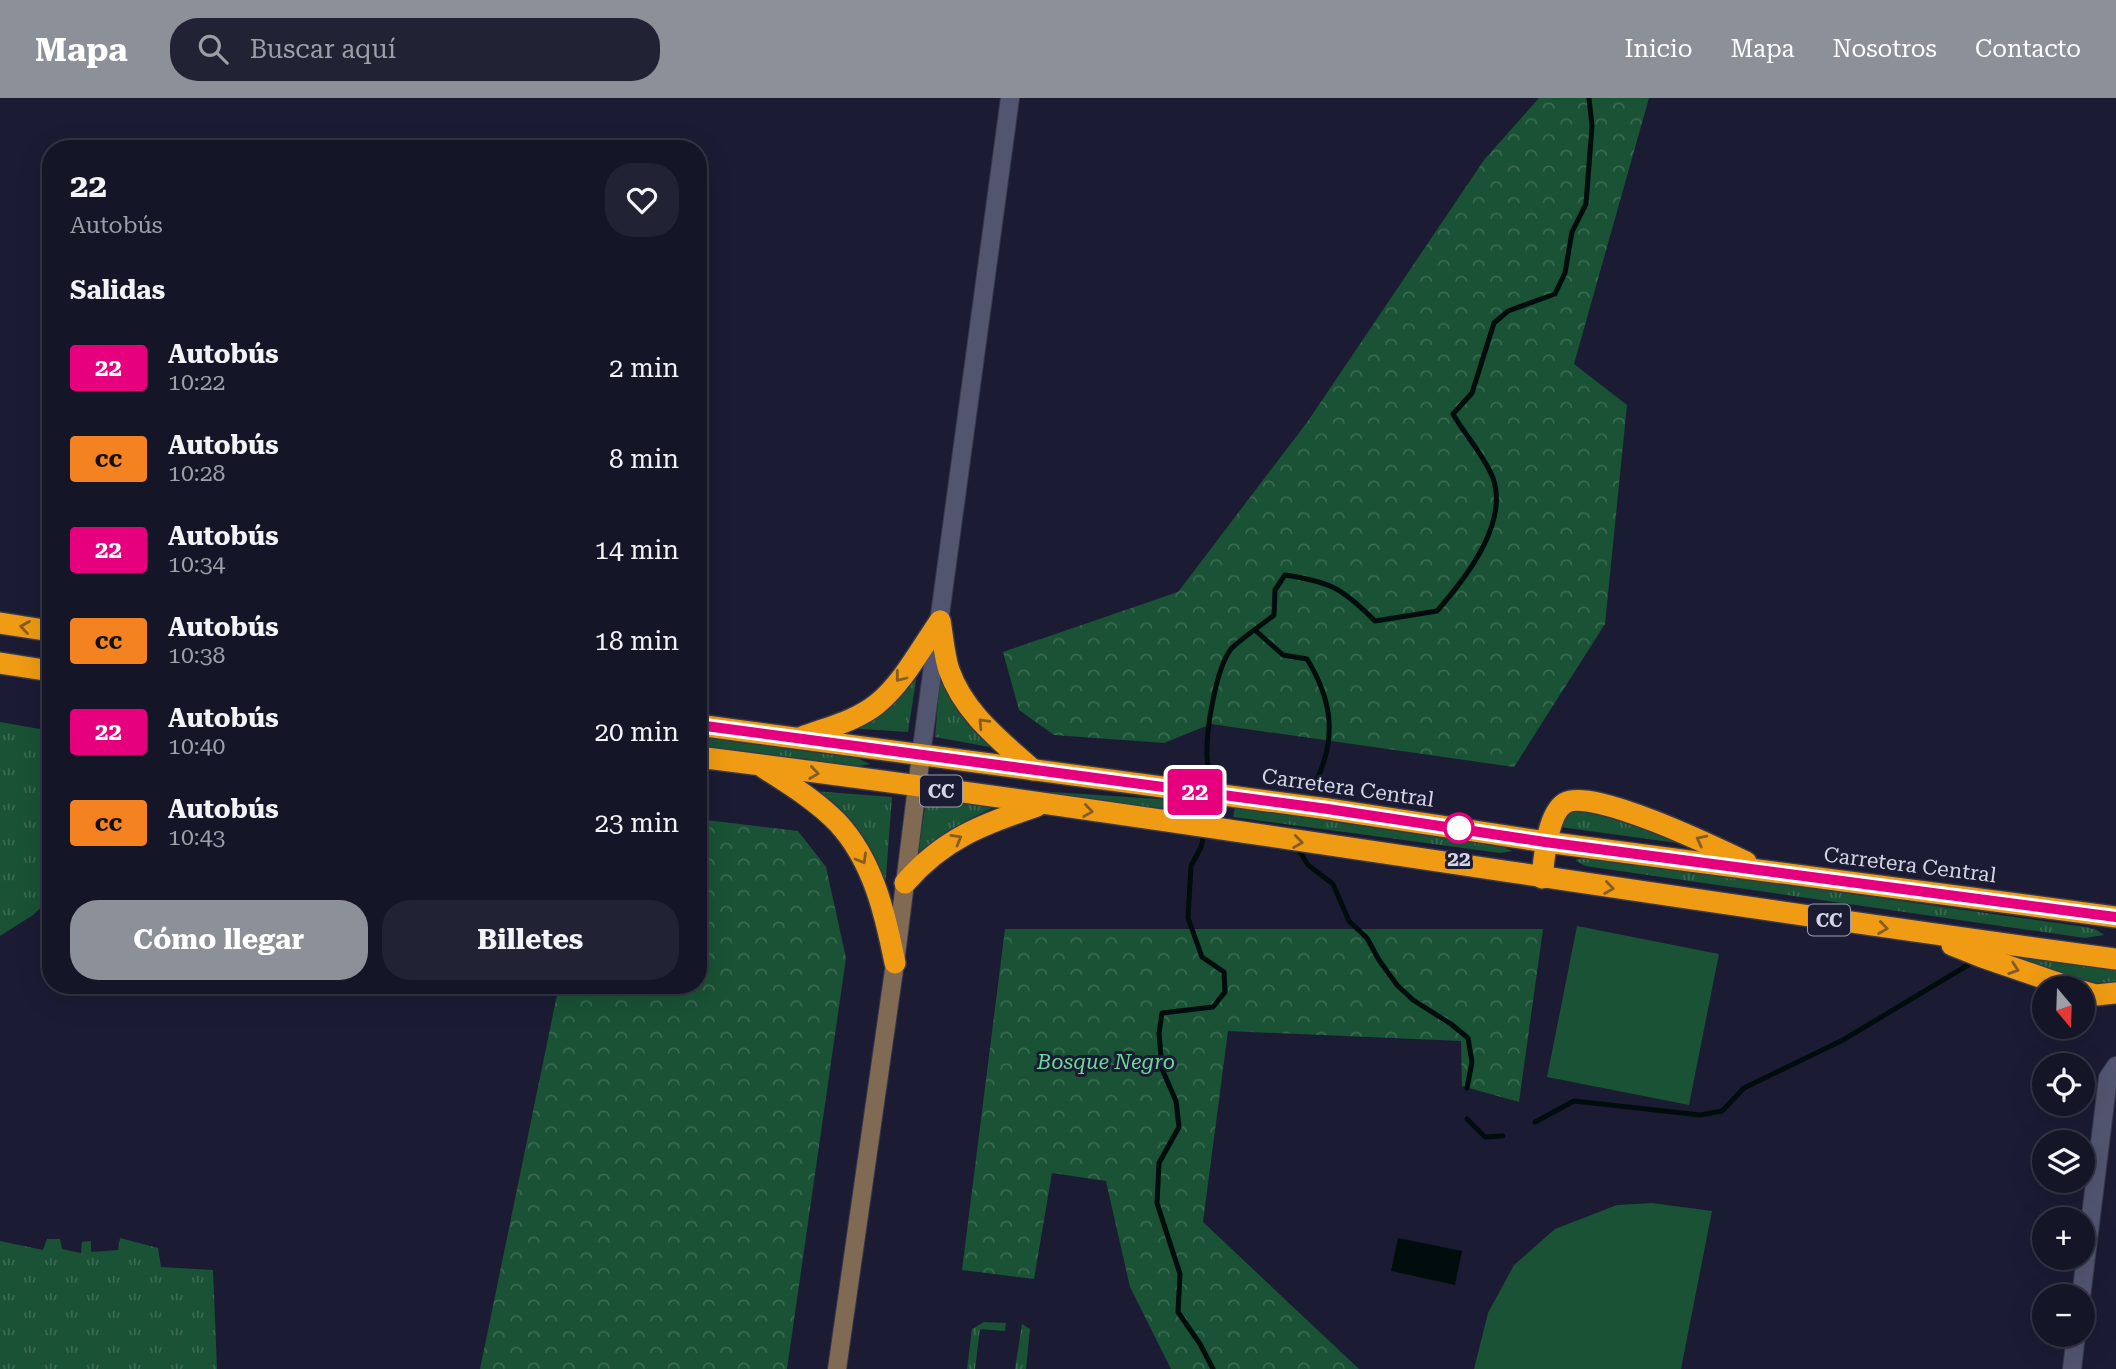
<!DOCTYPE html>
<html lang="es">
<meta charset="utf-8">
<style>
:root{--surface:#141527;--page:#212233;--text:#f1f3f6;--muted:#9d9fa7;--line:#333444;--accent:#8c9099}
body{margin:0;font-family:"Roboto Serif",serif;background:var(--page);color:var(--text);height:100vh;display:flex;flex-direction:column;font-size:26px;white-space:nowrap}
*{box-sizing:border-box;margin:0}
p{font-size:23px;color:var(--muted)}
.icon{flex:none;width:38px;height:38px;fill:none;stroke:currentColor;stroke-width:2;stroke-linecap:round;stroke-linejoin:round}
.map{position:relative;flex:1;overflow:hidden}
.drawer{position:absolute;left:42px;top:42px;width:665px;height:854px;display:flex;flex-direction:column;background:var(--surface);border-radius:28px;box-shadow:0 7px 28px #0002,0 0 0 2px var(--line)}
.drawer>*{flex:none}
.badge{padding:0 14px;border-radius:5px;font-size:24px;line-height:46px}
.needle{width:46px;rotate:161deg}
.controls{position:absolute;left:2032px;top:878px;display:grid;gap:14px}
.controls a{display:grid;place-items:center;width:63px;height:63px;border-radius:50%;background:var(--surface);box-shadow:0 7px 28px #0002,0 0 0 2px var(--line);font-size:35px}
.map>.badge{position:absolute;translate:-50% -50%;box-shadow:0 0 0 4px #fff}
h2{padding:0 28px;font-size:26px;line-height:63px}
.round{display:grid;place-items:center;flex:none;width:74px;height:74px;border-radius:28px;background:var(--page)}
.headline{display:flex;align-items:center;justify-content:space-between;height:119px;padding:0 28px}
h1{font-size:33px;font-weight:700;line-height:52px}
.cta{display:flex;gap:14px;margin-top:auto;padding:14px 28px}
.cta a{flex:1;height:80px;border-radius:28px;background:var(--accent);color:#fff;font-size:28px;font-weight:700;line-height:80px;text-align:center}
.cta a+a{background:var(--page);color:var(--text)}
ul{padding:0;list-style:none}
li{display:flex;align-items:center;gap:21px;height:91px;padding:0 28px}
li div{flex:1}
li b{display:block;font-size:26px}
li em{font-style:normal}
li .badge{min-width:77px;font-weight:700;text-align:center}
header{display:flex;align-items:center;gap:42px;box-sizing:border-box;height:98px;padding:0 35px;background:var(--accent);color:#fff}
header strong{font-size:33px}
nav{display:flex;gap:38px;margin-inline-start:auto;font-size:24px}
.search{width:490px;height:63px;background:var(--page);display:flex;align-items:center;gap:18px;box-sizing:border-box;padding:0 24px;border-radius:28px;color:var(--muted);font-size:26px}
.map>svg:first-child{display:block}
.grass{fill:url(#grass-tufts)}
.forest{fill:url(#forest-crowns)}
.pitch{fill:#195234}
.water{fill:#010c0d}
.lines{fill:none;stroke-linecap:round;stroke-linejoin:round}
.stream{stroke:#010c0d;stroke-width:5}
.street-casing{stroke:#38384c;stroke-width:20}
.secondary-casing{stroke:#38384c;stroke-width:20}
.highway-casing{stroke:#38384c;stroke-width:24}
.street{stroke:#525570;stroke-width:18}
.secondary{stroke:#816a54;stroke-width:18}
.highway{stroke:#ef9b13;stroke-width:21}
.oneway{stroke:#855c24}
.line-casing{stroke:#fff;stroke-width:16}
.line{stroke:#e6007e;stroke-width:10}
.stop-dot{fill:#fff;stroke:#e6007e;stroke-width:3.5}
.labels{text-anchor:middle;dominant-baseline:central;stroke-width:6;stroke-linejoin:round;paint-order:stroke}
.shield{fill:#1b1c34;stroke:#9c9eb1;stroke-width:2}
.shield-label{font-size:19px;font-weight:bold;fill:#d4d6e6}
.street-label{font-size:21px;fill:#d4d6e6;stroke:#1b1c34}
.stop-label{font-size:21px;font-weight:bold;fill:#d4d6e6;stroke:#1b1c34}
.park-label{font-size:21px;font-style:italic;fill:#68da99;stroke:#1b1c34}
</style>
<header>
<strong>Mapa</strong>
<div class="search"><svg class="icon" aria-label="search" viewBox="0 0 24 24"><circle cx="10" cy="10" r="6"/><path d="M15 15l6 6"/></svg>Buscar aquí</div>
<nav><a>Inicio</a><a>Mapa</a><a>Nosotros</a><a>Contacto</a></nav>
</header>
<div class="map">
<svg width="2116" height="1271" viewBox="0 0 2116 1271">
<defs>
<pattern id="grass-tufts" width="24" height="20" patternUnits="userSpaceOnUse" patternTransform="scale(1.75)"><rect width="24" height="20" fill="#195234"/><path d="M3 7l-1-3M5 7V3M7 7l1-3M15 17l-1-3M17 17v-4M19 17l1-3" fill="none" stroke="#3a6a51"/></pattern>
<pattern id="forest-crowns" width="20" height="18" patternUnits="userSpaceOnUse" patternTransform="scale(1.75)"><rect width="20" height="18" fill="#195234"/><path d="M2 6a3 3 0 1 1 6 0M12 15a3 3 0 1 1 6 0" fill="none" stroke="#3a6a51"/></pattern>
</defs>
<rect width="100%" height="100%" fill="#1b1c34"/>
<g class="grass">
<polygon points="941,568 995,650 935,639"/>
<polygon points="917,576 908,634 846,630"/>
<polygon points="0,624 51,633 51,800 33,817 0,838"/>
<polygon points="698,638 855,659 870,666 854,669 698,648"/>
<polygon points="945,680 1037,693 1174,702 1173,712 939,681"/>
<polygon points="814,693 892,699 885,791"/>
<polygon points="926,702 994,709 964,724 918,756"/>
<polygon points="1235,709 1501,748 1512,753 1500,755 1233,719"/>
<polygon points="1582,711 1692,747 1560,729 1567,714"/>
<polygon points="1587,759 2086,829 2097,832 2104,837 2085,840 1585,768 1575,762"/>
<polygon points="1990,854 2116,868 2116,887 2099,890"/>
<polygon points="120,1140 158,1150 161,1169 213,1172 217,1271 0,1271 0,1143 43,1152 47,1141 60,1141 62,1151 81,1155 82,1144 91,1143 91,1154 118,1152"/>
<polygon points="984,1224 1006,1225 1005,1233 980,1231 975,1271 967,1271 972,1231"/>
<polygon points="1022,1226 1030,1231 1026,1271 1015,1271"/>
</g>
<g class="forest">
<polygon points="1539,0 1649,0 1574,266 1627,307 1605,526 1514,669 1211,626 1164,645 1054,637 1019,612 1003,554 1178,494 1308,323 1484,62"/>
<polygon points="698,721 798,733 826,769 846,860 787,1271 480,1271 559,887 698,887"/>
<polygon points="1005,831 1543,831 1519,1004 1462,988 1461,943 1228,933 1203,1124 1359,1271 1171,1271 1130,1189 1106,1083 1052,1075 1034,1181 962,1172"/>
</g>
<g class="pitch">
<polygon points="1577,828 1719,856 1689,1007 1547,979"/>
<polygon points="1652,1105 1712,1113 1681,1271 1474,1271 1488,1215 1514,1167 1555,1131 1617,1107"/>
</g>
<polygon class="water" points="1398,1140 1462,1153 1455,1187 1391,1173"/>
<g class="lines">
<g class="stream">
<path d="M1256 533 1283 557 1307 561C1331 600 1337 637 1318 679"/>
<path d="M1212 690C1210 679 1207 668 1207 657 1206 632 1216 570 1231 551 1239 542 1262 527 1274 517L1275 492 1285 477C1331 484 1342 490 1375 523L1437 513C1465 481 1509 426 1493 380 1484 357 1465 337 1453 316L1472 295 1494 225 1508 213 1555 196 1565 175 1572 134 1586 106 1592 28 1589 0"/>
<polyline points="1208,723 1214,703"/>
<polyline points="1205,733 1201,749 1191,768 1188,820 1202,859 1224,874 1225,894 1213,909 1162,915 1159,935 1162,971 1176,1003 1179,1029 1159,1065 1157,1105 1180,1176 1178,1214 1200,1246 1213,1271"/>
<polyline points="1298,751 1308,767 1333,786 1349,823 1367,840 1379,862 1397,887 1413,902 1451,926 1468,940 1472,964 1467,990"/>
<polyline points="1467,1021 1485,1039 1503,1038"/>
<polyline points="1535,1024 1574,1003 1700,1017 1722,1013 1744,990 1843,942 1968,867"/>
</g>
<defs>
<g id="street">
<polyline points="921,657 1010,0"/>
<polyline points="2081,1199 2108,980 2116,968"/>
<polyline points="2072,1271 2076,1237"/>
</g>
<polyline id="secondary" points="837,1271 895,865 921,657"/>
<g id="highway">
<path d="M940 523C943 539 944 557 949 572 964 615 1000 642 1033 672"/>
<polyline points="0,525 51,533"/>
<polyline points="0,565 51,573"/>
<polyline points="698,627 1328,711 1546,744 2116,819"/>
<path d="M802 639C826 630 856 623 877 606 903 585 921 550 940 523"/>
<path d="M698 659C1172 718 1643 798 2116 861"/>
<path d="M764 670C789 686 817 703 838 725 873 763 885 815 895 865"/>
<path d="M1542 780C1544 761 1547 716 1565 705 1591 689 1717 750 1746 764"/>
<path d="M905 785C944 740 982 727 1037 708"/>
<polyline points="1952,847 1982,859 2075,891"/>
<polyline points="2082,893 2096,897 2116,895"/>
</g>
</defs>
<use href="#street" class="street-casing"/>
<use href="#secondary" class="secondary-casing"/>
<use href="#highway" class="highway-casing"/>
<use href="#street" class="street"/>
<use href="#secondary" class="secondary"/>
<use href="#highway" class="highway"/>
</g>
<defs><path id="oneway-chevron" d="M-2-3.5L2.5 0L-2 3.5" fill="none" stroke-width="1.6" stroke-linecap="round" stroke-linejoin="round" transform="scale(1.75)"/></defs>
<g class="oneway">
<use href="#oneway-chevron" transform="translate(25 529) rotate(-171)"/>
<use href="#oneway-chevron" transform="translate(900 579) rotate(128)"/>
<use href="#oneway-chevron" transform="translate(983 625) rotate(-133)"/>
<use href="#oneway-chevron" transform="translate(814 675) rotate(8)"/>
<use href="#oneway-chevron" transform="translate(1088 713) rotate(8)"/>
<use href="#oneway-chevron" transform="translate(957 741) rotate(-30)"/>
<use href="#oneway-chevron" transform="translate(1701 742) rotate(-153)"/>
<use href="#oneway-chevron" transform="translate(1298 744) rotate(8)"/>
<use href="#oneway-chevron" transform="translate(862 761) rotate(60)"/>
<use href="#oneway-chevron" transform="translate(1609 790) rotate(8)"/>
<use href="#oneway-chevron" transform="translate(1883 830) rotate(8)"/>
<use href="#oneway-chevron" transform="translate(2014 871) rotate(19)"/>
</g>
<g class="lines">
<defs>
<polyline id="line" points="698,627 1328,711 1545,744 2116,819"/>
</defs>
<use href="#line" class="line-casing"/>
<use href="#line" class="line"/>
</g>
<circle class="stop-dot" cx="1459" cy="730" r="14"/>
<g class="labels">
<g class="shield">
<rect x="920" y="677.5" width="42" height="31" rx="5"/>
<rect x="1808" y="806.5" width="42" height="31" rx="5"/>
</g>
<g class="shield-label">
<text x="941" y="693">CC</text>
<text x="1829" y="822">CC</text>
</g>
<g class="street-label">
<text transform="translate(1348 690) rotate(8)">Carretera Central</text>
<text transform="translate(1910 767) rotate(7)">Carretera Central</text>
</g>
<g class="stop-label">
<text x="1459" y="761">22</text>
</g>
<g class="park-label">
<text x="1106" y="964">Bosque Negro</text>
</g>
</g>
</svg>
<div class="controls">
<a><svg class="needle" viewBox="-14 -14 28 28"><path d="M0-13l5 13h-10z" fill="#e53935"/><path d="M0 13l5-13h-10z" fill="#9d9fa7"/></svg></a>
<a><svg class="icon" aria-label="locate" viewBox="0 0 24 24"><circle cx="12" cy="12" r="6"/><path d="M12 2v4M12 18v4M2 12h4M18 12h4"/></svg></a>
<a><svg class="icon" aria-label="layers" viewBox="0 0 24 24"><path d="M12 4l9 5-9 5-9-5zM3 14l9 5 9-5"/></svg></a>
<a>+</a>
<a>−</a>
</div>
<b class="badge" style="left:1195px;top:694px;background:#e6007e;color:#fff">22</b>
<section class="drawer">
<div class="headline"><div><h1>22</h1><p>Autobús</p></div><a class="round"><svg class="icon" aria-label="heart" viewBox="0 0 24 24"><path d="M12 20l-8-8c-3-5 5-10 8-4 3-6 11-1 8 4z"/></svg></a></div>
<h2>Salidas</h2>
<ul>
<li><span class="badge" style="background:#e6007e;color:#fff">22</span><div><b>Autobús</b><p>10:22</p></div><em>2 min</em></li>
<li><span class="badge" style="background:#f58220;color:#111">cc</span><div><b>Autobús</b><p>10:28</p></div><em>8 min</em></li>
<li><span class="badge" style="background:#e6007e;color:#fff">22</span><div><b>Autobús</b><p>10:34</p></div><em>14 min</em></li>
<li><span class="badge" style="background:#f58220;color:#111">cc</span><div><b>Autobús</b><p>10:38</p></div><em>18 min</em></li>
<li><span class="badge" style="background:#e6007e;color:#fff">22</span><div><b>Autobús</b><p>10:40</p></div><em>20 min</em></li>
<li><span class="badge" style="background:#f58220;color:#111">cc</span><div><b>Autobús</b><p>10:43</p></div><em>23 min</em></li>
</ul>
<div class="cta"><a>Cómo llegar</a><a>Billetes</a></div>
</section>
</div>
